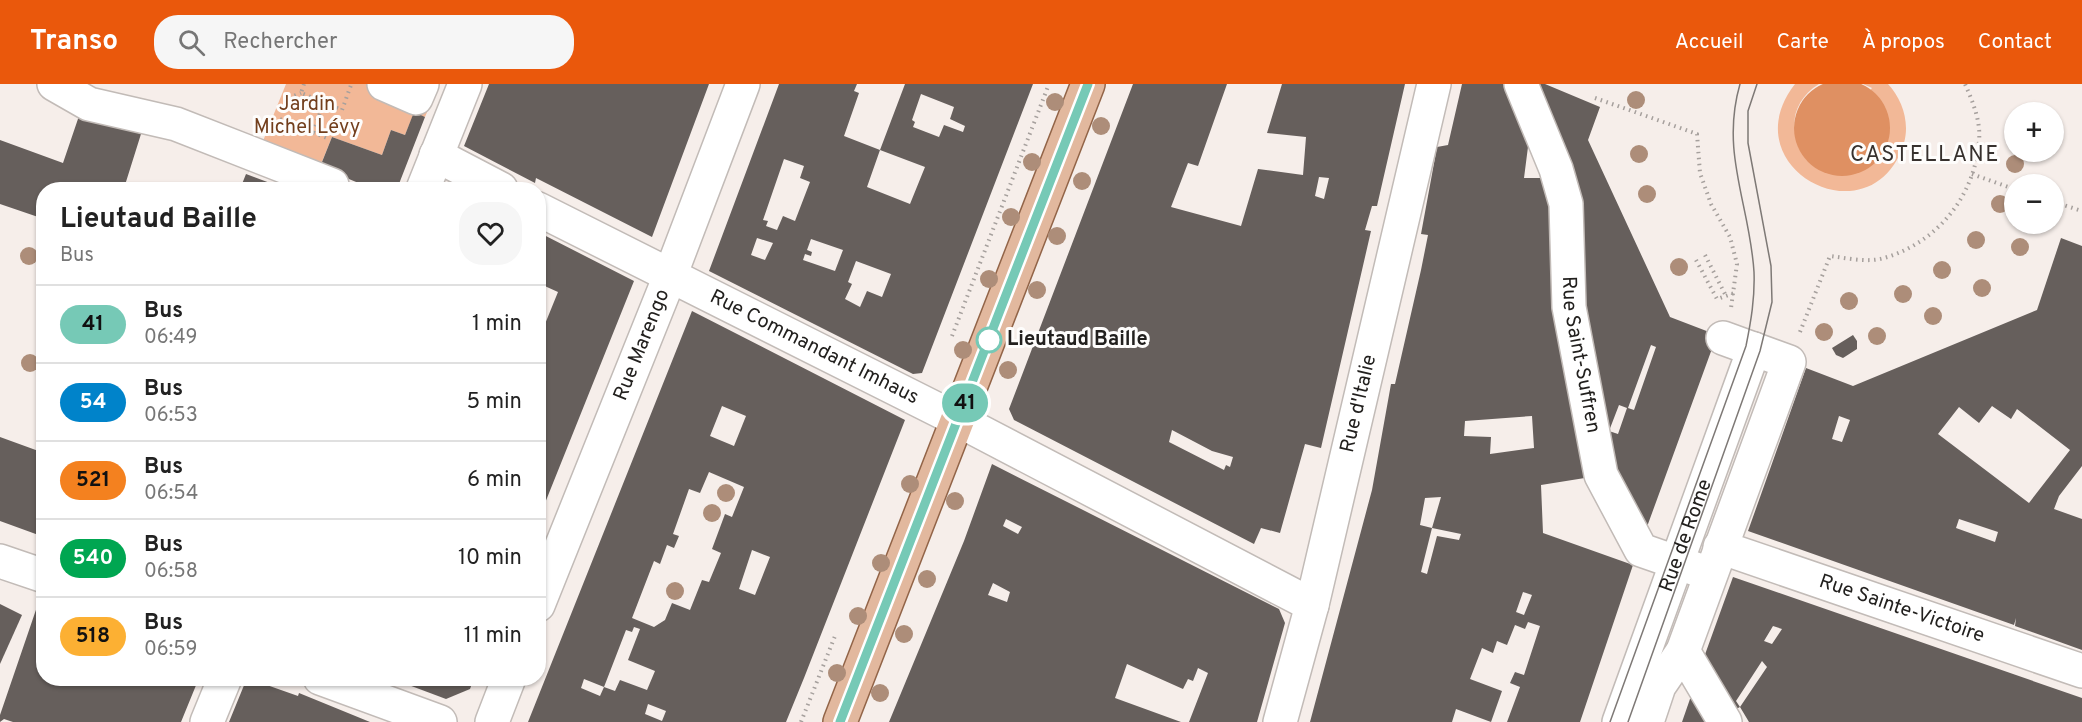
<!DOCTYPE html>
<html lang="fr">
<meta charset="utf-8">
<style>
:root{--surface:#fff;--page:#f6f6f6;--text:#222;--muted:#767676;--line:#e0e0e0;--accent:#ea580c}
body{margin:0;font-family:Overpass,sans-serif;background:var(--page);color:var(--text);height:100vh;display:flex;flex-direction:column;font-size:22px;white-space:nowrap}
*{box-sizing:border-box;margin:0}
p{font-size:20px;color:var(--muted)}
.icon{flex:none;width:33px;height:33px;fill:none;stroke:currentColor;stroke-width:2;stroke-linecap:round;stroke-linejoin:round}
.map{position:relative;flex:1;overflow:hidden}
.side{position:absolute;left:36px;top:98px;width:510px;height:504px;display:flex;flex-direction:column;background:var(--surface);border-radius:24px;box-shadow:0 2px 4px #0004}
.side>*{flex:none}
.badge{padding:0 12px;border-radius:20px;font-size:21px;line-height:39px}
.tools{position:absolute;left:2004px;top:18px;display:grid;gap:12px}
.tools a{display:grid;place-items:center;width:60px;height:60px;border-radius:50%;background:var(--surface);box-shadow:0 2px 4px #0004;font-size:30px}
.map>.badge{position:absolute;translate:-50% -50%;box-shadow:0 0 0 3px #fff}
.round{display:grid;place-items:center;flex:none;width:63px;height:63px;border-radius:24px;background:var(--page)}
.summary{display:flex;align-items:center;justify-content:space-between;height:102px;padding:0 24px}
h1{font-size:28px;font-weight:700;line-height:45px}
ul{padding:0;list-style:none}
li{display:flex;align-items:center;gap:18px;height:78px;padding:0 24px;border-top:2px solid var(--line)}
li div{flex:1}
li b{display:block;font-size:22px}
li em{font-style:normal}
li .badge{min-width:66px;font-weight:700;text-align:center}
header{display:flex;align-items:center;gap:36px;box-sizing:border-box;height:84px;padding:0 30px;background:var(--accent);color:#fff}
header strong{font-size:28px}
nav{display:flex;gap:33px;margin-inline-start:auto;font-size:21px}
.search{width:420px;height:54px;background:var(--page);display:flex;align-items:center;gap:15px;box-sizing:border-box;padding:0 21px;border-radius:24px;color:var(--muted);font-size:22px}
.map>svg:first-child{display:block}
.green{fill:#f2b897}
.water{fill:#df9062}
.building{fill:#665f5c;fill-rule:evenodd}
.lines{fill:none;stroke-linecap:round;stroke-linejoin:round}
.minor-casing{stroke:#c2bbb7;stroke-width:36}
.major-casing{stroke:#926448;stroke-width:36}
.path{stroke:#a6a09d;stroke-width:4;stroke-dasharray:1.5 4.5;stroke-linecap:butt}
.minor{stroke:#fff;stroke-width:33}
.major{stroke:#e2b89e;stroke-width:33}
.tram{stroke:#7e7976;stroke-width:1.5}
.tree{fill:#ad8d79}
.line-casing{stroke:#fff;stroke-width:14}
.line{stroke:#76c9b6;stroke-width:9}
.stop-dot{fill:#fff;stroke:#76c9b6;stroke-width:3}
.labels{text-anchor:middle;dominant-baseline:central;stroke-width:6;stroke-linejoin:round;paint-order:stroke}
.park-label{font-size:20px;fill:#723e1c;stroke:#fefdfc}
.stop-label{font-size:20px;font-weight:bold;fill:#22201e;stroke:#fefdfc;text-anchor:start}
.street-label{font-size:20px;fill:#22201e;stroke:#fefdfc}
.quarter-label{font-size:22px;letter-spacing:1.5px;fill:#37312e;stroke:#fefdfc}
</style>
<header>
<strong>Transo</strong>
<div class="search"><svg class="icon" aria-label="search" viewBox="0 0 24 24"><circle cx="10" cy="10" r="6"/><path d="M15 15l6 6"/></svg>Rechercher</div>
<nav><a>Accueil</a><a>Carte</a><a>À propos</a><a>Contact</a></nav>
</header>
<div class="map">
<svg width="2082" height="638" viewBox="0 0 2082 638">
<rect width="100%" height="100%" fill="#f6eeea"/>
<g class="green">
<polygon points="286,0 439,0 425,33 414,29 405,51 391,46 382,71 332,53 321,80 263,57"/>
<path d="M1795 0H1819C1790 18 1787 50 1807 76L1872 4 1863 0H1888C1902 15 1910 38 1904 59 1873 159 1729 85 1795 0Z"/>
</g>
<circle class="water" cx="1842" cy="44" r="48"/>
<g class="building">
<polygon points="489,0 709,0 652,153 536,94 535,99 464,62"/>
<path d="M779 0H857L854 7 859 9 844 52 880 66 867 103 910 120 925 83 880 66 905 0H1033L922 289 913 290 709 187ZM921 10 954 23 950 35 965 42 963 48 944 41 939 53 913 43 915 38 912 36ZM784 75 804 82 800 94 810 98 795 137 783 132 777 146 766 142 768 137 763 136ZM757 154 773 159 765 176 751 171ZM811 155 843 166 835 187 803 176 805 170 811 172 812 168 807 166ZM856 177 891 190 882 213 867 207 860 223 845 215 852 200 848 198Z"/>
<path d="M1133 0H1227L1198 82 1188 79 1171 123 1241 142 1258 85 1303 91 1306 53 1267 49 1282 0H1405L1377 122H1372L1365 146 1371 147 1321 364 1305 360 1280 449 1261 444 1254 460 1014 336 1009 325ZM1319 93 1329 94 1324 115 1315 112ZM1172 346 1212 367 1233 373 1230 383 1226 381 1224 386 1169 358Z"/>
<path d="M1462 0H1509L1529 55 1524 94H1547L1591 393 1541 401 1543 449 1633 481 1580 638H1507L1520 603 1510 599 1515 588 1524 591 1540 542 1528 538 1525 545 1515 541 1507 561 1497 557 1493 569 1482 564 1470 595 1502 607 1491 638 1456 625 1452 638H1310L1372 406 1391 300H1395L1421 186 1428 151 1421 150 1437 63 1448 61ZM1532 332 1534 364 1490 370 1491 353 1464 352 1465 337ZM1441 413 1432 444 1420 441 1425 414ZM1432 444 1461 450 1459 456 1437 452 1427 490 1421 488ZM1523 508 1532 511 1524 531 1516 528Z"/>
<path d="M1532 0H1545L1600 23 1588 56 1670 233 1717 251 1644 451 1610 389ZM1651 261 1656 263 1634 326 1628 324ZM1619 321 1627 324 1618 350 1609 347Z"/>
<polygon points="414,28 425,33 397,105 373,105 320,83 332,53 382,71 391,46 405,51"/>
<polygon points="80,29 141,50 125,101 134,105 44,105 44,135 0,120 0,56 63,79"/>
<polygon points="246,90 286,105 240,105"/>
<polygon points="538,148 634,197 539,434 538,238 545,240 558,208 538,199"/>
<path d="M2061 154 2082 162V382L2059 412 2054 425 2082 435V566L2015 542 2016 534 2014 541 1748 447 1806 284 1853 302 2037 226ZM1992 322 2011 335 2017 325 2070 366 2029 419 1938 350 1959 323 1979 339ZM1839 332 1850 336 1842 358 1832 355ZM1959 435 1998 448 1995 458 1956 444Z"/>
<path d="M692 227 905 336 804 594 786 638H528ZM722 322 746 332 734 362 710 352ZM709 388 744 403 732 433 725 430 712 465 721 469 709 498 702 496 690 526 672 519 665 536 654 543 632 534 654 477 660 480 667 461 674 464 679 452 673 450 689 405 700 409ZM752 466 770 473 755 511 739 505ZM634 543 640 545 628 576 655 587 647 606 620 596 615 607 604 603 600 612 581 604 584 595 604 603 626 546 632 548ZM648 620 666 627 662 637 645 630Z"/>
<polygon points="1853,251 1857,257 1857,265 1843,274 1836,271 1832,264"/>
<polygon points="0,353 44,369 44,453 0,437"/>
<path d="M992 380 1279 525 1285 539 1257 638H1189L1208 589 1198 584 1193 597 1188 595 1183 605 1127 580 1115 614 1181 638H889L964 457ZM1006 435 1022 443 1018 450 1003 442ZM993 499 1010 508 1007 518 988 511Z"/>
<path d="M1733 493 2082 614V638H1749L1740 623 1767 583 1762 577 1736 617 1740 623 1734 626 1703 576ZM1773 542 1782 545 1772 560 1764 557Z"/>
<polygon points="39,517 44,519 44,594 199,594 181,638 13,638 4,635 0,638 0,631"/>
<polygon points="0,520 22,531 0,580"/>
<polygon points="247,594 298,612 299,609 370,638 229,638"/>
<polygon points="390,594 474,594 470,605 446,615"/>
<polygon points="1697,613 1711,638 1682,638 1690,615"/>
</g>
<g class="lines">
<defs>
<g id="minor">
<polyline points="54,0 89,20 176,40 332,101"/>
<polyline points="384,0 416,14 422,0"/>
<path id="s1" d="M1521 0 1556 85 1566 120 1569 223 1601 391 1641 466 1710 490"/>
<polyline points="436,71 501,105"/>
<polyline points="423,105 465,0"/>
<path id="s2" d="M538 125 958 336 1312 521"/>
<path id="s3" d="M1720 463 2082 587"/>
<polyline points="0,477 44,492"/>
<path id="s4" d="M538 521 670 192 743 0"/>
<polyline points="1683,567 1725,638"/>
<polyline points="320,594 440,638"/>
<polyline points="207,638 225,594"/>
<polyline points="492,638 509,594"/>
<path id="s5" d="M1280 638 1312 521 1434 0"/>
<path id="s6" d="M1619 638 1754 265"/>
<polyline points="1647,638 1659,602 1683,567 1789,278 1723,254"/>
</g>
<polyline id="major" points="840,638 1088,0"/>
</defs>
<use href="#minor" class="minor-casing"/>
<use href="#major" class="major-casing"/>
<g class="path">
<polyline points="304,0 301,9 342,26 351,1"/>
<polyline points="289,14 301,9"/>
<polyline points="1595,14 1697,50 1700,89 1711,120 1730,153 1737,180 1731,224"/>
<polyline points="280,35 327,54"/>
<polyline points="313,48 324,18"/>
<polyline points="1972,90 2014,105"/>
<polyline points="2054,118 2082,127"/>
<polyline points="1705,171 1726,212"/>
<polyline points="1696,176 1717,215 1734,209"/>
<path d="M1800 248 1830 172C1847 174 1867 179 1884 174 1937 159 1975 112 1979 57 1981 38 1973 18 1965 0"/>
<polyline points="952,252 1049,0"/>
<polyline points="801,638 835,552"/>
</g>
<use href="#minor" class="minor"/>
<use href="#major" class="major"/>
<g class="tram">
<path d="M1610 638 1746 262C1751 237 1755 214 1754 188 1750 121 1720 69 1740 0"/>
<polyline points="1628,638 1760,267 1772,218 1771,182 1748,59 1748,27 1757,0"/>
</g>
</g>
<g class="tree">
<circle cx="1636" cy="16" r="9"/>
<circle cx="1055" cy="18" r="9"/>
<circle cx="1101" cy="42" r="9"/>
<circle cx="1639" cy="70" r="9"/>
<circle cx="1032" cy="78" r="9"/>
<circle cx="2015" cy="80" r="9"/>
<circle cx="1082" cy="97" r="9"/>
<circle cx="1647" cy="110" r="9"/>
<circle cx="2000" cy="120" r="9"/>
<circle cx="1011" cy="133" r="9"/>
<circle cx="1057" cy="152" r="9"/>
<circle cx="1976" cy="156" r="9"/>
<circle cx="2020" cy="163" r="9"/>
<circle cx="29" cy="172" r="9"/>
<circle cx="1679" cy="183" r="9"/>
<circle cx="1942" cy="186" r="9"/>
<circle cx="989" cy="195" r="9"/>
<circle cx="1982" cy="204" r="9"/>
<circle cx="1037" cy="206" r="9"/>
<circle cx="1903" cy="210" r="9"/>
<circle cx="1849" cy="217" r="9"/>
<circle cx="1933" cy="232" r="9"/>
<circle cx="1824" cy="248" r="9"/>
<circle cx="1877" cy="252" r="9"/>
<circle cx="963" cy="266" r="9"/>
<circle cx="30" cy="279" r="9"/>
<circle cx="1008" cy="286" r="9"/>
<circle cx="910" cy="400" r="9"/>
<circle cx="726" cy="409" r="9"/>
<circle cx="955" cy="417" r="9"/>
<circle cx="712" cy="429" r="9"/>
<circle cx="881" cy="479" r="9"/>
<circle cx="927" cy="495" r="9"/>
<circle cx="675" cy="507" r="9"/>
<circle cx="858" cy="532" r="9"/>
<circle cx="904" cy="550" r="9"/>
<circle cx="837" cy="589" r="9"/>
<circle cx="880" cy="609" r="9"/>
</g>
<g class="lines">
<defs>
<polyline id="line" points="840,638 1088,0"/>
</defs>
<use href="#line" class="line-casing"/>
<use href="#line" class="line"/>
</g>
<circle class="stop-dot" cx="989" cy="256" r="12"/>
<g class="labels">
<g class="park-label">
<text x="307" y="21">Jardin<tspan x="307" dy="23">Michel Lévy</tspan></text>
</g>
<g class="stop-label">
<text x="1007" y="256">Lieutaud Baille</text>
</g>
<g class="street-label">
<text stroke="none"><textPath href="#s4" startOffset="280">Rue Marengo</textPath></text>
<text stroke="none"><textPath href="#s2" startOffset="309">Rue Commandant Imhaus</textPath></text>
<text stroke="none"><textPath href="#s1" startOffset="280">Rue Saint-Suffren</textPath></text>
<text stroke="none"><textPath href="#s5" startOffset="328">Rue d'Italie</textPath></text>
<text stroke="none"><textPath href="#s6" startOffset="198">Rue de Rome</textPath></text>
<text stroke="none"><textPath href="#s3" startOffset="192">Rue Sainte-Victoire</textPath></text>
</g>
<g class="quarter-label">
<text x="1925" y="71">CASTELLANE</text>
</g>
</g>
</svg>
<div class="tools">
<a>+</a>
<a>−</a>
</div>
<b class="badge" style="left:965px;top:319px;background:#76c9b6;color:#111">41</b>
<section class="side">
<div class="summary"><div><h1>Lieutaud Baille</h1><p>Bus</p></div><a class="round"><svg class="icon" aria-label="heart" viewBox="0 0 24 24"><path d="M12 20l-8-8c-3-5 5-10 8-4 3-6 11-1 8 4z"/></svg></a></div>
<ul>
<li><span class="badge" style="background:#76c9b6;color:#111">41</span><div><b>Bus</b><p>06:49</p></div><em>1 min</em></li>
<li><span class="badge" style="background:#0083ca;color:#fff">54</span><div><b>Bus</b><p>06:53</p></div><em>5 min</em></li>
<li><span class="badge" style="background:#f4811f;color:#111">521</span><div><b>Bus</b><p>06:54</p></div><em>6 min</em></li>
<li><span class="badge" style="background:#00a651;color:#fff">540</span><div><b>Bus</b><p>06:58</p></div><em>10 min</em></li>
<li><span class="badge" style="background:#fcb033;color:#111">518</span><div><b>Bus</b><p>06:59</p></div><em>11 min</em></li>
</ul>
</section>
</div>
